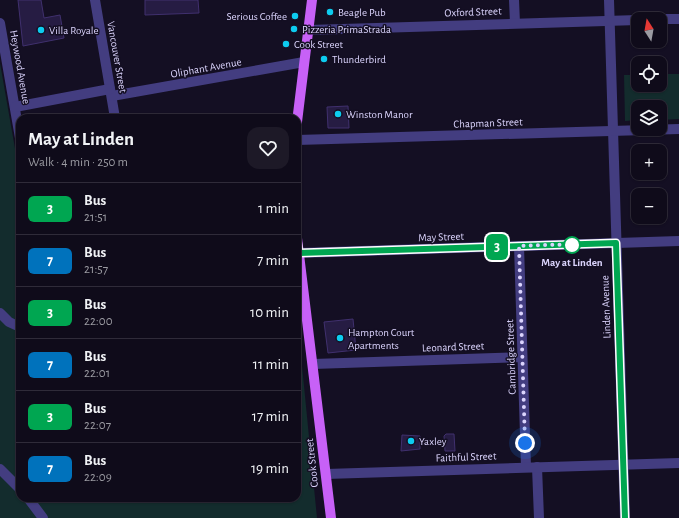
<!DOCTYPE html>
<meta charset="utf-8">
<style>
:root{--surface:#0f0b1a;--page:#1d1927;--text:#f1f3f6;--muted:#9b9ba2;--line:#2f2b39}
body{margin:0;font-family:"Alegreya Sans",sans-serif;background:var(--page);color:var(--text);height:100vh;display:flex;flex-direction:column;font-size:15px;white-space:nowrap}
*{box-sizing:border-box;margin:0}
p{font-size:13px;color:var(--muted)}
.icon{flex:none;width:22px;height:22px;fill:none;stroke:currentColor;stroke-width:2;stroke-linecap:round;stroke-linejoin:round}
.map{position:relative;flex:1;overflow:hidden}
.sheet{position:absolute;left:16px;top:114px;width:285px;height:388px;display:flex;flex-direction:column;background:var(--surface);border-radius:12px;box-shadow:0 1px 3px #0004,0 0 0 1px var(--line)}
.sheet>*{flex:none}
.badge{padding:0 8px;border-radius:6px;font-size:14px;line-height:26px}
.needle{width:26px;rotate:349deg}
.fabs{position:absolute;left:631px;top:12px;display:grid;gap:8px}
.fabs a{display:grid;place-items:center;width:36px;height:36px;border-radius:8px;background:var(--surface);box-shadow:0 1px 3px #0004,0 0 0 1px var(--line);font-size:20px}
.you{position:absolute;width:20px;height:20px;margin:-10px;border:3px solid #fff;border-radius:50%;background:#1a73e8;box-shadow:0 0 0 6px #1a73e833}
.map>.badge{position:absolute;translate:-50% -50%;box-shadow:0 0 0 2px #fff}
.round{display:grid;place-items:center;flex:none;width:42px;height:42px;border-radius:12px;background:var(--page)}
.headline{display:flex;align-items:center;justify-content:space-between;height:68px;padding:0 12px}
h1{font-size:19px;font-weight:700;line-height:30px}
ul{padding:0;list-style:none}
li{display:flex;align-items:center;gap:12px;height:52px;padding:0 12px;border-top:1px solid var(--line)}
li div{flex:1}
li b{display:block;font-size:15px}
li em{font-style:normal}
li .badge{min-width:44px;font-weight:700;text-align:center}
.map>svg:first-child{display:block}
.green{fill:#132c2d}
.building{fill:#261c43;stroke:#40306e}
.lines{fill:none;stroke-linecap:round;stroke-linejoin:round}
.minor{stroke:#433d80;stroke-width:10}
.major{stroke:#c761f7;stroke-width:10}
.line-casing{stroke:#fff;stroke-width:9}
.line{stroke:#00a651;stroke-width:6}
.walk{stroke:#dbd4fd;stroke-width:4;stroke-dasharray:0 7.2}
.poi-dot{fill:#0dccf0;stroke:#140f23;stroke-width:1.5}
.stop-dot{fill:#fff;stroke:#00a651;stroke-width:2}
.labels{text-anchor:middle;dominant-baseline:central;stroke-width:3;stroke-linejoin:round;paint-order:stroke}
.poi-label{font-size:11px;fill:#dbd4fd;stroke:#140f23;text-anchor:start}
.street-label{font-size:11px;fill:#dbd4fd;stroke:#140f23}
.stop-label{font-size:11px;font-weight:bold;fill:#dbd4fd;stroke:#140f23}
</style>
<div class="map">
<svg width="679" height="518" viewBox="0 0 679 518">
<rect width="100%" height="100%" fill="#140f23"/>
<g class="green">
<polygon points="0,63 20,177 20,498 297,498 297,315 317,518 0,518"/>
<polygon points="660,74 679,74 679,119 660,120 660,107 638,107 638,120 625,121 624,75 638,75 638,85 660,85"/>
</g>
<g class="building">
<polygon points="18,0 41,0 44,18 60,15 64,38 23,46"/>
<polygon points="145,0 198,0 199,13 145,15"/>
<polygon points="348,106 349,128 328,128 327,107"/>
<polygon points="353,319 356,350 328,353 324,322"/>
<polygon points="446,434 454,434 455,451 445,451 444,436"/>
<polygon points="402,435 420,436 420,449 401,451"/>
</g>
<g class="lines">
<g class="minor">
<polyline points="95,0 115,118"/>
<polyline points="514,0 515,23"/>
<polyline points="609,0 625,518"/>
<polyline points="660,19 679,19"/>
<polyline points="0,23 20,138"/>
<polyline points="309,30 638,20"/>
<polyline points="112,96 304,62"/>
<polyline points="15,107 110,89"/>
<polyline points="297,140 679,129"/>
<polyline points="519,246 526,467"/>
<polyline points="299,253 679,241"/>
<polyline points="0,313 9,322 20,327"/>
<polyline points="313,364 522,357"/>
<polyline points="537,467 539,518"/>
<polyline points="0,469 20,489"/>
<polyline points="326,474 679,463"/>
<polyline points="28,498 43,518"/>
</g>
<g class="major">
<polyline points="297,122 312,0"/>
<polyline points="297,238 331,518"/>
</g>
</g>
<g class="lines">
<defs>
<polyline id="line" points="297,238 299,253 616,243 625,518"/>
</defs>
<use href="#line" class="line-casing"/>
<use href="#line" class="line"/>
<polyline class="walk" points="525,443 519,246 578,244 572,245"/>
</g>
<g class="poi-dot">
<circle cx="330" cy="12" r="4"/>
<circle cx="295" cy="16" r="4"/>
<circle cx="294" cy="29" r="4"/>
<circle cx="41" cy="30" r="4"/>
<circle cx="286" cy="44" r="4"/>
<circle cx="324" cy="59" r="4"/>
<circle cx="338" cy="114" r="4"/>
<circle cx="340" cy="338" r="4"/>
<circle cx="411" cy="441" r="4"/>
</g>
<circle class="stop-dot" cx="572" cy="245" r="8"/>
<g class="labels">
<g class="poi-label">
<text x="338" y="12">Beagle Pub</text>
<text x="287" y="16" text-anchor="end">Serious Coffee</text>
<text x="302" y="29">Pizzeria PrimaStrada</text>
<text x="49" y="30">Villa Royale</text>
<text x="294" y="44">Cook Street</text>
<text x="332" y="59">Thunderbird</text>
<text x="346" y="114">Winston Manor</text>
<text x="348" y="332">Hampton Court<tspan x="348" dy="13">Apartments</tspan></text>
<text x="419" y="441">Yaxley</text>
</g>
<g class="street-label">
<text transform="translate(473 12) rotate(-2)">Oxford Street</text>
<text transform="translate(117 57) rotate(80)">Vancouver Street</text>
<text transform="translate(20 67) rotate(80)">Heywood Avenue</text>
<text transform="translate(206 68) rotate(-10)">Oliphant Avenue</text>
<text transform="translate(488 123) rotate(-2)">Chapman Street</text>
<text transform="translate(441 237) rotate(-2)">May Street</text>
<text transform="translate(606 307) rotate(-92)">Linden Avenue</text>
<text transform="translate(453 347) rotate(-2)">Leonard Street</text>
<text transform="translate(511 357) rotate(-92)">Cambridge Street</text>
<text transform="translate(466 457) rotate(-2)">Faithful Street</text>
<text transform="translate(312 463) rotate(-96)">Cook Street</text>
</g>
<g class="stop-label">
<text x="572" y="262">May at Linden</text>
</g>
</g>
</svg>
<div class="fabs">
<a><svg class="needle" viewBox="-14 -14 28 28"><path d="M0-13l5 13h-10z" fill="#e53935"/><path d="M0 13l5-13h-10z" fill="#9b9ba2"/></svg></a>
<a><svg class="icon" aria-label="locate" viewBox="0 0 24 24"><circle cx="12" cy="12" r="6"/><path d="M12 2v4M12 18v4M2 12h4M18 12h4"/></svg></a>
<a><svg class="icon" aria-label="layers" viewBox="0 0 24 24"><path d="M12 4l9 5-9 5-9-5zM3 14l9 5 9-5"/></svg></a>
<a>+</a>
<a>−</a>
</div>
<div class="you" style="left:525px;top:443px"></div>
<b class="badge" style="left:497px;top:247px;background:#00a651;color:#fff">3</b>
<section class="sheet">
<div class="headline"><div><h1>May at Linden</h1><p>Walk · 4 min · 250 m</p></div><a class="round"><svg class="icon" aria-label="heart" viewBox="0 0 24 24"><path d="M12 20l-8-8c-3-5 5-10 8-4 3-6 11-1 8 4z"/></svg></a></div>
<ul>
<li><span class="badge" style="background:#00a651;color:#fff">3</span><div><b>Bus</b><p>21:51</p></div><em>1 min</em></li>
<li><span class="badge" style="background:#0072bc;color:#fff">7</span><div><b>Bus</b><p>21:57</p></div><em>7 min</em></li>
<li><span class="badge" style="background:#00a651;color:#fff">3</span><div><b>Bus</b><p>22:00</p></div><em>10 min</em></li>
<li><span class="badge" style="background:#0072bc;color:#fff">7</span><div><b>Bus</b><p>22:01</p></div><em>11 min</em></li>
<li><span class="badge" style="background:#00a651;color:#fff">3</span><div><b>Bus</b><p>22:07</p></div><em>17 min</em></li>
<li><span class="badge" style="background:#0072bc;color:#fff">7</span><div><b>Bus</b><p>22:09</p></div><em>19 min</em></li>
</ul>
</section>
</div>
